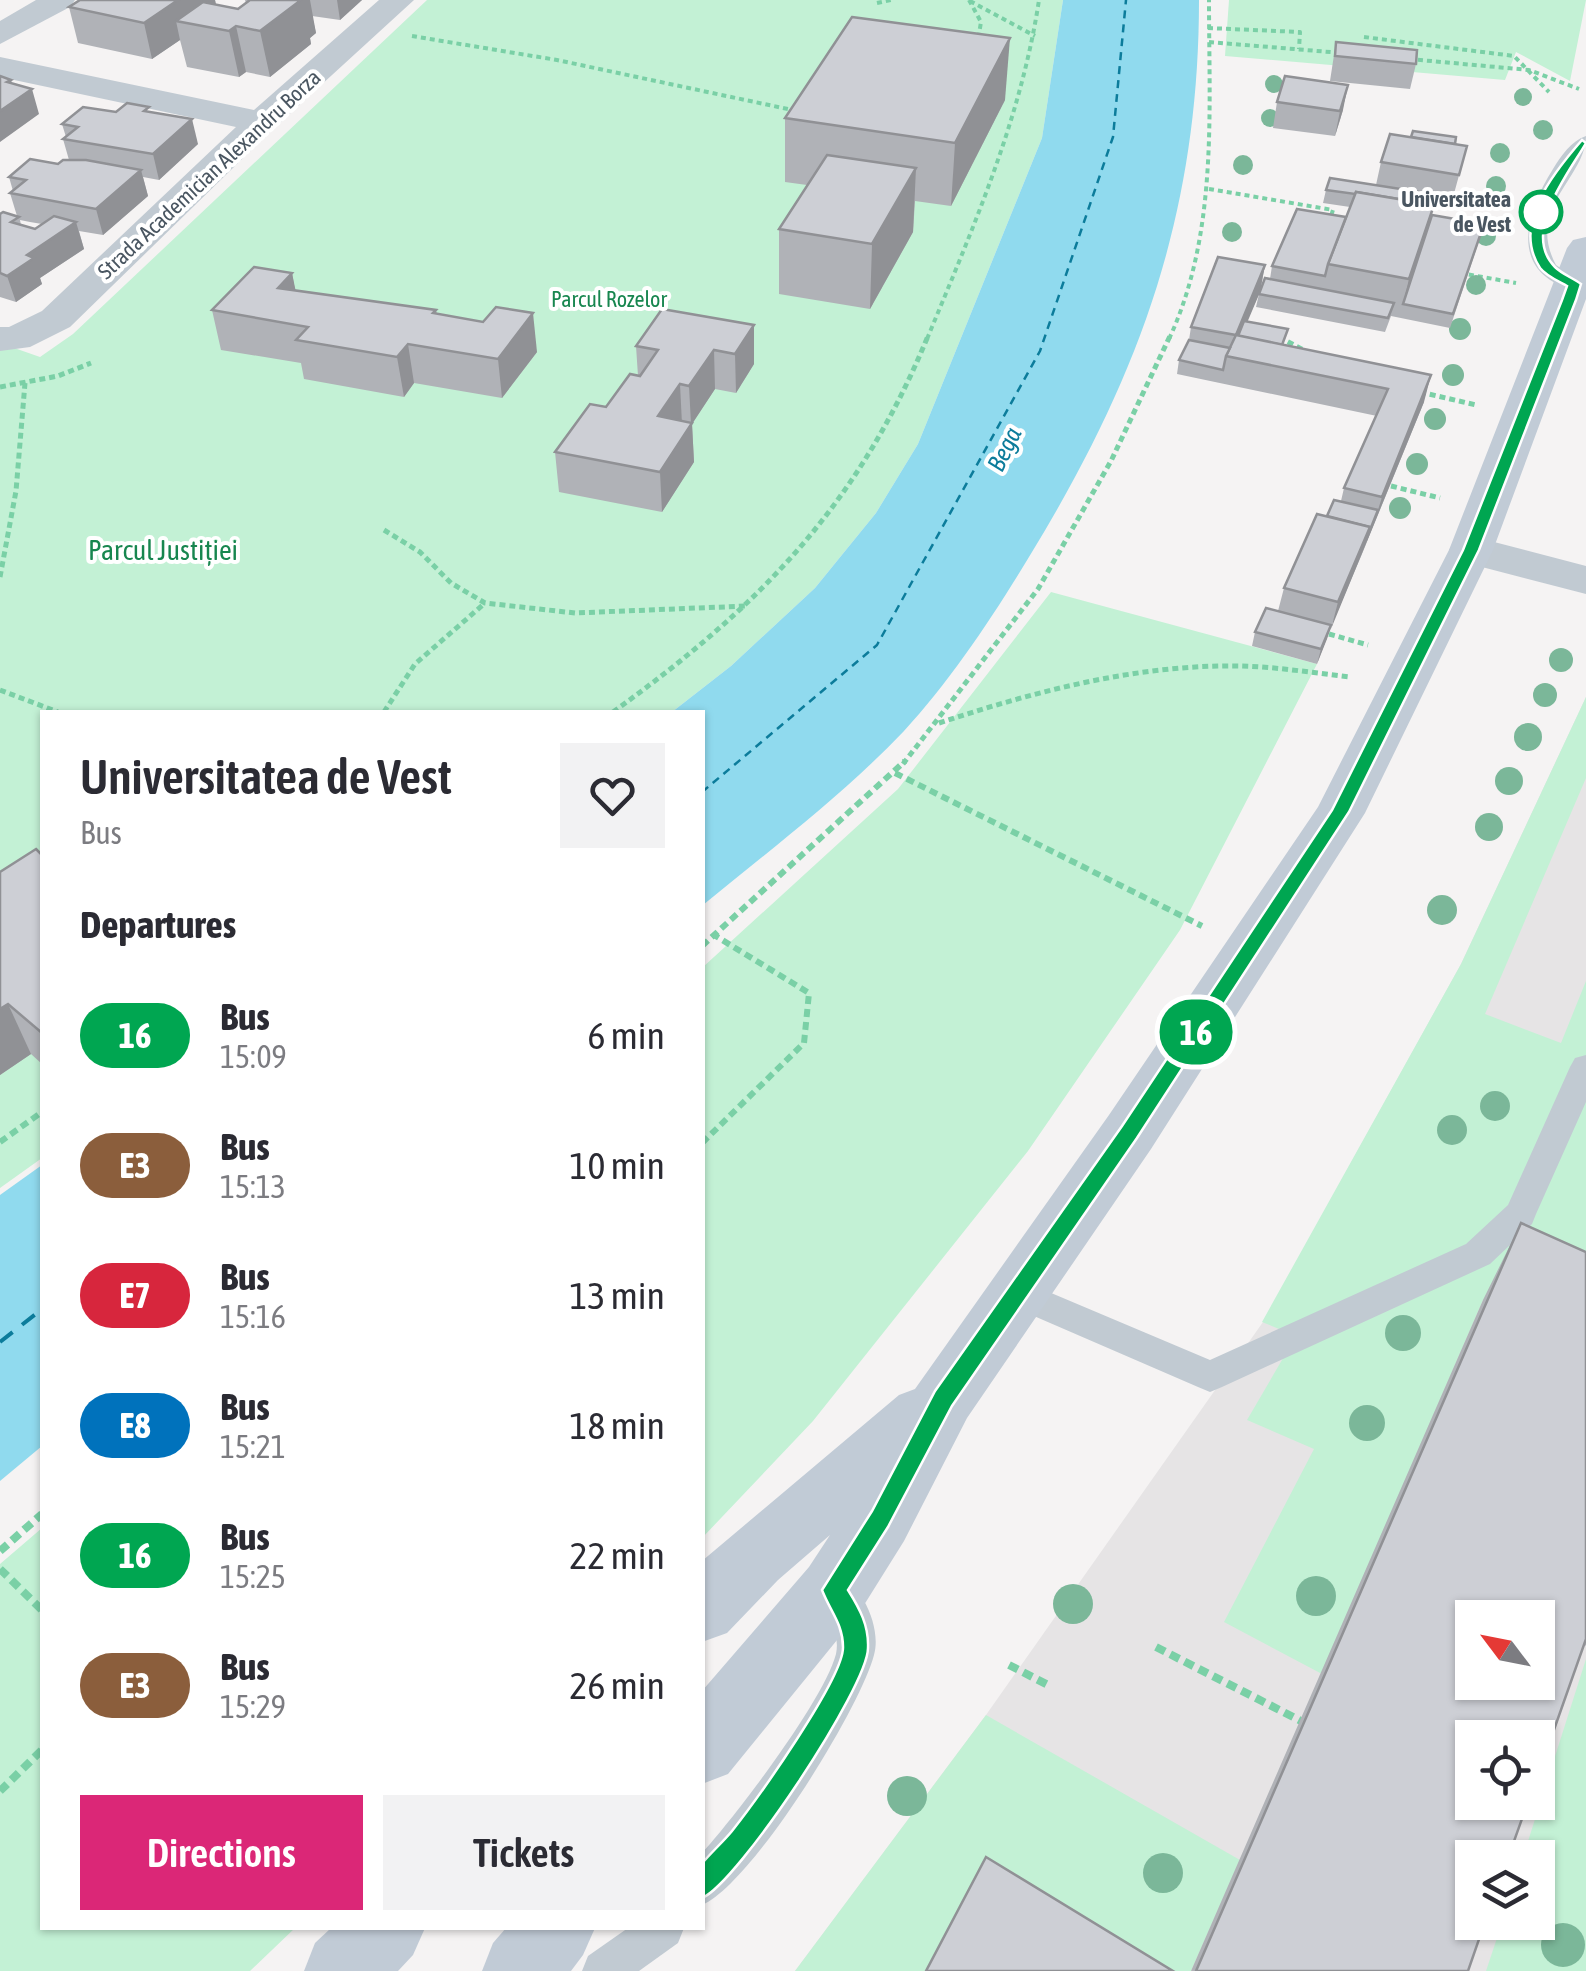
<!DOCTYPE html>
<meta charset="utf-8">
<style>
:root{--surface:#fff;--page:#f2f2f3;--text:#2b2b33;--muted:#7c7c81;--accent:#db2777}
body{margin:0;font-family:"Asap Condensed",sans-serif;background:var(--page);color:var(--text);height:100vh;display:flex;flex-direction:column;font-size:38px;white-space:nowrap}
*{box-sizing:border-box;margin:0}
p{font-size:32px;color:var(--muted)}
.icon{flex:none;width:55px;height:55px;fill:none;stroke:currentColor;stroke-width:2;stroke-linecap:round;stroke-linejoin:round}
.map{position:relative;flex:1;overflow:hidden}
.drawer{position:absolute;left:40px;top:710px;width:665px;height:1220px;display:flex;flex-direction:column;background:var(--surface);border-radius:0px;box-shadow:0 2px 8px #0004}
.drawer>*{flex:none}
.badge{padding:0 20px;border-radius:32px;font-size:35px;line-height:65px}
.needle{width:65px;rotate:302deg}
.buttons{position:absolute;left:1455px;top:1600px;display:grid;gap:20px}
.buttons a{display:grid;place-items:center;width:100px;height:100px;border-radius:0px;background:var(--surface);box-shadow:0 2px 8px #0004;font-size:50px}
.map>.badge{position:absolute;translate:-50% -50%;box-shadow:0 0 0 5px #fff}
h2{padding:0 40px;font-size:38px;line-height:90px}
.round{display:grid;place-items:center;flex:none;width:105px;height:105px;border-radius:0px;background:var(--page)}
.headline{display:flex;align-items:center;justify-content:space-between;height:170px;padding:0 40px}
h1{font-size:48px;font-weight:600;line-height:75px}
.primary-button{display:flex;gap:20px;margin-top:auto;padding:20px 40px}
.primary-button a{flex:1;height:115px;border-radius:0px;background:var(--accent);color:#fff;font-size:40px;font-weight:600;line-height:115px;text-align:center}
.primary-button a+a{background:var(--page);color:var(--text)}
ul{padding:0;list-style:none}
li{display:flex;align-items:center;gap:30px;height:130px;padding:0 40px}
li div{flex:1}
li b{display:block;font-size:38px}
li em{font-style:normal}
li .badge{min-width:110px;font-weight:700;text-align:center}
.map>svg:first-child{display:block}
.education{fill:#e6e4e5;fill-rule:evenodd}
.green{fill:#c3f1d5}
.water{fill:#90daee}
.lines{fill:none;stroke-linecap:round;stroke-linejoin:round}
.ferry-far1{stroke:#0c7c9b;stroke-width:2.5;stroke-dasharray:8 6;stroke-linecap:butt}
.ferry{stroke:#0c7c9b;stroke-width:4;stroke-dasharray:16 12;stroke-linecap:butt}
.path-far3{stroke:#7ad0a6;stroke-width:4;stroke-dasharray:5 4;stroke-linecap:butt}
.path-far2{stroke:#7ad0a6;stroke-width:5;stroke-dasharray:6 4;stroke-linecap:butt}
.path-far1{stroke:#7ad0a6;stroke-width:6;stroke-dasharray:8 5;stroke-linecap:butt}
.path{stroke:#7ad0a6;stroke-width:8;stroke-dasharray:10 6;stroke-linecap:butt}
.service{fill:#c1cad2;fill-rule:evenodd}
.minor{fill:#c1cad2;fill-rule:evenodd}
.secondary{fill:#c1cbd6;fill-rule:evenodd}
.tree{fill:#7bb799}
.wall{fill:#b0b2b7;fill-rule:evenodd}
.shaded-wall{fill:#909195}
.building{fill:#cdcfd5;stroke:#909195;stroke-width:2.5;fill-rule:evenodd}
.line{fill:#00a651;stroke:#fff;stroke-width:2.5}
.stop-dot{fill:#fff;stroke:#00a651;stroke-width:5}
.labels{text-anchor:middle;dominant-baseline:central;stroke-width:8;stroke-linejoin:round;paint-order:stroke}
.far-street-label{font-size:22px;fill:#4a5661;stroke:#fff}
.far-stop-label{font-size:22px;font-weight:bold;fill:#4a5661;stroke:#fff;text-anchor:end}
.far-park-label{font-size:22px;fill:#17864f;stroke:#fff}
.far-water-label{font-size:25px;font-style:italic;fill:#0c7c9b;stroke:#fff}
.park-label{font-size:28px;fill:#17864f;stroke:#fff}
</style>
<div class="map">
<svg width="1586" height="1971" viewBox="0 0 1586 1971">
<rect width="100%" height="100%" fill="#f5f3f3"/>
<path class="education" d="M1586 697V1971H795L986 1715 1263 1322 1461 964ZM1472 1618H1538V1682H1472ZM1472 1738H1538V1802H1472ZM1472 1858H1538V1922H1472Z"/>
<g class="green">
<polygon points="427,0 1063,0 1042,138 918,444 876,513 815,588 731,666 672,712 42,712 42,1158 0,1188 0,343 40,357 73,334"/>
<polygon points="1229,0 1586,0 1570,81 1516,52 1505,80 1225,56"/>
<polygon points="1051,592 1317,664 1180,930 1028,1151 813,1421 703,1537 703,967 898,789"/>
<polygon points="1586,697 1586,778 1485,1014 1561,1043 1586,981 1586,1347 1483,1300 1322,1674 1224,1622 1314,1449 1247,1420 1296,1336 1262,1322 1461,964"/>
<polygon points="42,1528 42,1928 295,1928 250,1971 0,1971 0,1564"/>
<polygon points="1586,1659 1586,1971 1486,1971 1502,1923 1538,1922 1538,1858 1523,1857"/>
<polygon points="986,1715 1240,1860 1191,1971 795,1971"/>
</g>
<g class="water">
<path d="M1063 0H1199C1199 211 1141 373 1032 552 996 612 952 679 904 731 843 795 771 849 703 905L702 712H672L731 666 815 588 876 513 918 444 1042 138Z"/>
<polygon points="42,1165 42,1446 0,1481 0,1195"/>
</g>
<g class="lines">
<polyline class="ferry-far1" points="702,792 877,645 1040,351 1113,137 1126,0"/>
<polyline class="ferry" points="0,1342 42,1309"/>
<g class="path-far3">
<polyline points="969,0 981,22 978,40"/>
<polyline points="970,1 1035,36"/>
<polyline points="877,3 891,0"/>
<polyline points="1208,28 1300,32 1299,49"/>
<polyline points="412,36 557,60 797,111"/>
<polyline points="1364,37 1514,56 1549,92"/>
<polyline points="1209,42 1342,53"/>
<polyline points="1409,59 1529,70 1579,89"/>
<polyline points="1209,189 1333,210 1329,222"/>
<polyline points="1460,273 1516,283"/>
<polyline points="1279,337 1283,339"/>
<path d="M927 339C973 228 1021 119 1039 0"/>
<path d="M1169 339C1218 234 1209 113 1209 0"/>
</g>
<g class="path-far2">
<polyline points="1279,337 1307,352"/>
<polyline points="0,387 58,376 91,363"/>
<polyline points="1420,392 1476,405"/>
<polyline points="1391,486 1440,498"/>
<polyline points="384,530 420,552 451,583 485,603 575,613 747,606"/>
<polyline points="0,577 16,491 25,383"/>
<polyline points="1329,634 1368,645"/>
<polyline points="0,690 58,712"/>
<polyline points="384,712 415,664 485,603"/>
<path d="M613 712C760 606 858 506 928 336"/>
<path d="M939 723C1036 691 1139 664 1242 666 1278 667 1314 673 1350 677"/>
<polyline points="903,764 1038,589 1111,461 1170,336"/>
</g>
<g class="path-far1">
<polyline points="895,773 1202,926"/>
<polyline points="702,946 905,761"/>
<polyline points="0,1142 42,1112"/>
<polyline points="702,1143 804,1043 809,993 714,935"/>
</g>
<g class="path">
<polyline points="0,1551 42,1514"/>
<polyline points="0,1569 42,1610"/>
<polyline points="1156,1647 1301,1721"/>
<polyline points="1009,1665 1050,1686"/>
<polyline points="0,1791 42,1750"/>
</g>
<g class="service">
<path d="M1586 136C1586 178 1525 207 1556 265L1584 284 1574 290C1508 273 1525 213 1553 169 1561 156 1571 141 1586 136Z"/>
<polygon points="1586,1055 1586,1102 1536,1214 1532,1224 1490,1264 1222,1387 1210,1392 1198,1387 1006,1304 1001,1294 1006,1284 1018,1279 1210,1360 1466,1244 1508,1205 1570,1067 1575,1058"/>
<path d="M834 1572C861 1582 882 1627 874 1655 860 1709 752 1884 702 1905V1853C736 1816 824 1700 836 1654 841 1630 824 1611 815 1590L821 1577Z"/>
<polygon points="628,1928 684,1928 678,1943 639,1971 582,1971 588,1956"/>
</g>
<g class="minor">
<polygon points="36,0 75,0 70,7 0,44 0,21"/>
<polygon points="379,0 414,0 273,129 70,327 30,347 0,351 0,327 9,327 42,311 236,127 0,77 0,57 254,110"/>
<polygon points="1471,536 1586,566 1586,594 1455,560 1449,550 1455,540"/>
</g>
<g class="secondary">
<polygon points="1586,237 1586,299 1493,550 1365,813 1151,1149 967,1418 904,1541 859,1613 728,1774 702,1784 702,1691 809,1567 830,1535 778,1580 727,1633 702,1642 702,1561 899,1395 915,1389 1109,1115 1318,807 1449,550 1567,248 1573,240"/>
<polygon points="331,1928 425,1928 413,1955 398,1971 304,1971 315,1943"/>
<polygon points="506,1928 595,1928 583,1955 571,1971 482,1971 493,1943"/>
</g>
</g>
<g class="tree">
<circle cx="1274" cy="84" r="9"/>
<circle cx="1523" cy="97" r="9"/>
<circle cx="1270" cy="118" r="9"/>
<circle cx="1543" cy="130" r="10"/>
<circle cx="1500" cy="153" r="10"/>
<circle cx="1243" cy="165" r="10"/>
<circle cx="1496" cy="186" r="10"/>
<circle cx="1232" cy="232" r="10"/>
<circle cx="1486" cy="236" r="10"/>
<circle cx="1476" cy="285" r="10"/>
<circle cx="1460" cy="329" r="11"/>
<circle cx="1453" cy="375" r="11"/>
<circle cx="1435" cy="419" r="11"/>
<circle cx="1417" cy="464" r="11"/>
<circle cx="1400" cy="508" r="11"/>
<circle cx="1561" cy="660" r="12"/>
<circle cx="1545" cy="695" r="12"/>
<circle cx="1528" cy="737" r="14"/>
<circle cx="1509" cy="781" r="14"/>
<circle cx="1489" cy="827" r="14"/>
<circle cx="1442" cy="910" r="15"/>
<circle cx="1495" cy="1106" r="15"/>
<circle cx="1452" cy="1130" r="15"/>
<circle cx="1403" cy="1333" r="18"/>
<circle cx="1367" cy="1423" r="18"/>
<circle cx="1316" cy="1596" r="20"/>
<circle cx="1073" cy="1604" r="20"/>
<circle cx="907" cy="1796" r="20"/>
<circle cx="1163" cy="1873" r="20"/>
<circle cx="1563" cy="1945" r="22"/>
</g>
<g class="wall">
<polygon points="80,0 215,0 216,5 238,9 246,3 245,0 362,0 340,20 312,16 316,33 310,38 311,44 270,77 246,72 239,77 187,67 180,40 152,59 78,43 69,7"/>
<polygon points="1336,42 1416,64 1410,89 1330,81"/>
<polygon points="1005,100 951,206 915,201 913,232 870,309 779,294 779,229 807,185 785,182 785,118"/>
<polygon points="1277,102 1343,110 1335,136 1273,128"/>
<path d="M116 112H150L198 144 159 180 143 177 148 196 103 235 79 231 84 249 40 278 42 284 16 302 0 297V214L17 216 10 193 13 191 9 177 69 160 63 139 66 137 62 124ZM20 220 30 222 42 224 35 229 21 225Z"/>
<polygon points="1455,144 1467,146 1452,201 1420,196 1418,203 1432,215 1480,238 1450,328 1391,316 1385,332 1256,307 1259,294 1270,279 1272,266 1346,217 1350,207 1323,203 1326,190 1376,185 1381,162"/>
<polygon points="1265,265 1260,292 1247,321 1284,345 1424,402 1362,554 1330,629 1317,664 1252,646 1255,632 1278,611 1284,588 1327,516 1341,501 1344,488 1377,416 1177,374 1179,360 1189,340 1191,327"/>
<polygon points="292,273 295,290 436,310 437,314 537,352 502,398 414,383 404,397 304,379 301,363 221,350 212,310"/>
<polygon points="754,325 754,364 736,393 715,389 692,424 694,462 662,512 559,492 555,452 606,407 638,376 636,346"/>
<polygon points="42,855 42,1064 31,1054 0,1075 0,872"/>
<polygon points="1521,1223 1586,1252 1586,1646 1584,1644 1468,1971 1191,1971 1483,1300"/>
</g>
<g class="shaded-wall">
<polygon points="178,0 215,0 218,14 176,21 180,40 152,59 144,23"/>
<polygon points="295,0 310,0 316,33 310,38 311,44 270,77 260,31"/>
<polygon points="337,0 362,0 340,20"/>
<polygon points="236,26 246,72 239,77 229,31"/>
<polygon points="1010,38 1005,100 951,206 955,143"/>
<polygon points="11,80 17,99 32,89 39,114 0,142 0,111 7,82"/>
<polygon points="1348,85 1343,110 1335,136 1340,111"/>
<polygon points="192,119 198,144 159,180 153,154"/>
<polygon points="916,168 913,232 870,309 872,244"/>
<polygon points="141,170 148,196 103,235 96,209"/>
<polygon points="1434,205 1424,244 1403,304 1409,279"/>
<polygon points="76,222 84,249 40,278 42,284 16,302 7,276 27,255"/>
<polygon points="1265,265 1260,292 1236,349 1236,335"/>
<polygon points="292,273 300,312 278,288"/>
<polygon points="533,313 537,352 502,398 498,359"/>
<polygon points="754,325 754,364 736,393 735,354"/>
<polygon points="408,344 414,383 404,397 397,357"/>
<polygon points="714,350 715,389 692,424 694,462 662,512 660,472 691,424 689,386"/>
<polygon points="1431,375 1424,402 1331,629 1338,602 1370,527 1378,510 1382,497"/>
<polygon points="680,384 682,424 658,416"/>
<polygon points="1331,625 1327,639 1317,664 1321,649"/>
<polygon points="8,1004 31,1054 0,1075 0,1009"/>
</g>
<g class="building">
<polygon points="80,0 178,0 144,23 69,7"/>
<polygon points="250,0 301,0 260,31 236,26 229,31 176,21 203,2 238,9"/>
<polygon points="852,17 1010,38 955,143 785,118"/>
<polygon points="1336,42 1417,50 1416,64 1335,56"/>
<polygon points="0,76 11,80 7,82 32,89 0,111"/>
<polygon points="1285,76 1348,85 1340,111 1277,102"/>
<polygon points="127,103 149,107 144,111 192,119 153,154 63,139 78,127 62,124 83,107 116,112"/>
<polygon points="1413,131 1456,137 1455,144 1411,137"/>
<polygon points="1390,134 1467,146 1459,175 1381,162"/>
<polygon points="827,155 916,168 872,244 779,229"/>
<polygon points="30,159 58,164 63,160 86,160 141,170 96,209 10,193 26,180 9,177"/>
<polygon points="1330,178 1420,192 1417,202 1356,192 1355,194 1326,190"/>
<polygon points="1356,192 1434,205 1409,279 1328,264"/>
<polygon points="1297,209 1346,217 1328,264 1325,276 1272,266"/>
<polygon points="3,212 19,217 11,222 35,229 54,216 76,222 27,255 34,258 7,276 0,273 0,214"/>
<polygon points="1432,215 1484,224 1453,314 1403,304"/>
<polygon points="1218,257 1265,265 1236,335 1191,327"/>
<polygon points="254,267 292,273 278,288 436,310 433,313 483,322 496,307 533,313 498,359 408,344 397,357 296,340 308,327 212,310"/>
<polygon points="1265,278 1394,303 1388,318 1259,294"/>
<polygon points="662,309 754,325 735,354 714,350 689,386 680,384 658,416 692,423 660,472 555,452 590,404 606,407 630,374 640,376 658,350 636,346"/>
<polygon points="1244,321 1288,329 1282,345 1238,336"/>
<polygon points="1236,335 1431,375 1382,497 1344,488 1388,389 1226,356"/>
<polygon points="1189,340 1230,348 1226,356 1223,370 1179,360"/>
<polygon points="1334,500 1378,510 1366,540 1370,527 1327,516"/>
<polygon points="1317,514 1370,527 1338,602 1284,588"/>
<polygon points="1266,608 1331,625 1321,649 1255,632"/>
<polygon points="36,849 42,855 42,1033 8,1004 0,1009 0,872"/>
<path d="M1521 1223 1586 1252V1639L1538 1775V1738H1472V1802H1528L1508 1858H1472V1922H1485L1468 1971H1196ZM1472 1618H1538V1682H1472Z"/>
<polygon points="986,1857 1173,1971 926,1971"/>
</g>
<path class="line" d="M1582 140 1586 143C1571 170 1520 232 1555 267 1562 274 1573 278 1581 284L1576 300 1479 550 1349 812 1137 1138 952 1406 888 1527 848 1590C860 1609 869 1626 868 1648 868 1687 738 1883 702 1898L693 1894 689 1884C698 1863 718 1848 732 1831 755 1802 844 1678 843 1647 843 1624 830 1611 822 1590L872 1511 935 1391 1122 1126 1332 810 1463 550 1562 300 1567 286C1558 281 1546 276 1540 268 1511 224 1554 172 1582 140Z"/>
<circle class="stop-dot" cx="1541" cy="212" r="20"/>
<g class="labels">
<g class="far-street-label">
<text transform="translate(209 174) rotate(-43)">Strada Academician Alexandru Borza</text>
</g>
<g class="far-stop-label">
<text x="1511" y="199">Universitatea<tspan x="1511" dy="25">de Vest</tspan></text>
</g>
<g class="far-park-label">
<text x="609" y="299">Parcul Rozelor</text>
</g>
<g class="far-water-label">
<text transform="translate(1004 449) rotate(-64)">Bega</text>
</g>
<g class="park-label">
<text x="163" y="550">Parcul Justiției</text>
</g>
</g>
</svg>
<div class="buttons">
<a><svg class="needle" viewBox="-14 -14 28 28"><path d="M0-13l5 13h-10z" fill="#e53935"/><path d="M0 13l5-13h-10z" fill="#7c7c81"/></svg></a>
<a><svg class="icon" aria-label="locate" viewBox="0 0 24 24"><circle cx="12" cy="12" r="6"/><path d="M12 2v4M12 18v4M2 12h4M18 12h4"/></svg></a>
<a><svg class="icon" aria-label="layers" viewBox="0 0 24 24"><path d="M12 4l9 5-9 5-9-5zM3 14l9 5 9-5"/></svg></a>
</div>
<b class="badge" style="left:1196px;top:1032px;background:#00a651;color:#fff">16</b>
<section class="drawer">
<div class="headline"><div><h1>Universitatea de Vest</h1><p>Bus</p></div><a class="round"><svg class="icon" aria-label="heart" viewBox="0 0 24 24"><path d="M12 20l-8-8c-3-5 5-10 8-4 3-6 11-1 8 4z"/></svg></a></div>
<h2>Departures</h2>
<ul>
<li><span class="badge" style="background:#00a651;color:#fff">16</span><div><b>Bus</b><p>15:09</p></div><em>6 min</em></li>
<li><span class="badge" style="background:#8b5e3c;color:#fff">E3</span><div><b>Bus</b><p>15:13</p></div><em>10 min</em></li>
<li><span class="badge" style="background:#d7263d;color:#fff">E7</span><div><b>Bus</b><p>15:16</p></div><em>13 min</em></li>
<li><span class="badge" style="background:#0072bc;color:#fff">E8</span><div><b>Bus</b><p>15:21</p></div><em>18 min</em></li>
<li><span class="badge" style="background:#00a651;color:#fff">16</span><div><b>Bus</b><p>15:25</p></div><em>22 min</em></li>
<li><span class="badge" style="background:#8b5e3c;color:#fff">E3</span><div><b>Bus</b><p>15:29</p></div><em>26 min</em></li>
</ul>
<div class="primary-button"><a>Directions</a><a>Tickets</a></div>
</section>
</div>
